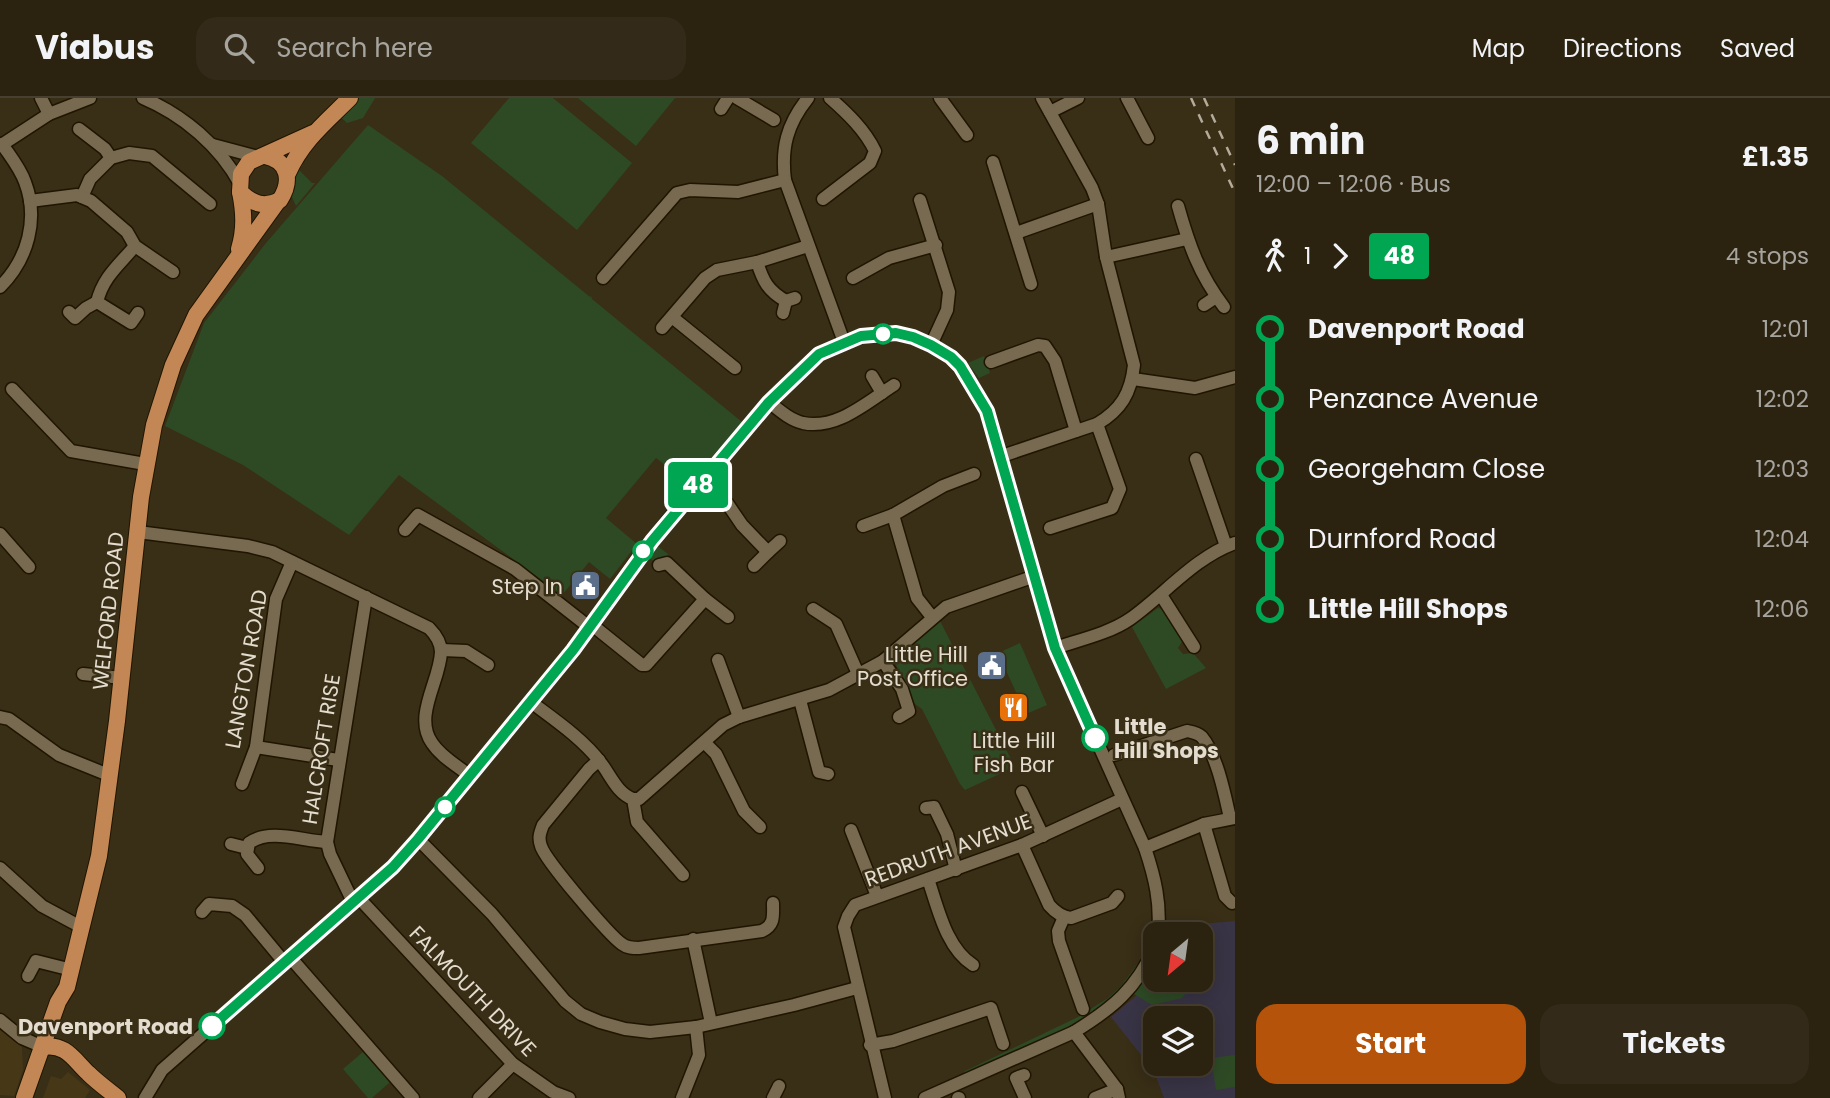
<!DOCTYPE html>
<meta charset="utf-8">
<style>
:root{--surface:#2b2210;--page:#332a19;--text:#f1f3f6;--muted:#a6a49f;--line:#473f30;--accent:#b45309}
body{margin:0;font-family:Poppins,sans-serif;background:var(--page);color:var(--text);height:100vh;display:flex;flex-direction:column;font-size:26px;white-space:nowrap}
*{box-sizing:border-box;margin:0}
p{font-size:23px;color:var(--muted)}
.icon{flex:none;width:38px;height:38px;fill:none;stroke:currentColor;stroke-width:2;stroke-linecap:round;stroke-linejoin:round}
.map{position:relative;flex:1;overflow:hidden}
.drawer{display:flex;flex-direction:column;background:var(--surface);width:595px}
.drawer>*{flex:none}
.badge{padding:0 14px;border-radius:5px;font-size:24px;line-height:46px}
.needle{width:46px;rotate:209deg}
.tools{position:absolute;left:1143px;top:824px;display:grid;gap:14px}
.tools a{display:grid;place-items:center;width:70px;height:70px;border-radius:14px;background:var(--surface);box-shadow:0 4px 18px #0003,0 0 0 2px var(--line);font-size:35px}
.map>.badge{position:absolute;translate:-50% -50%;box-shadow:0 0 0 4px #fff}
.legs{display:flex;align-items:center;gap:10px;height:77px;padding:0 21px;font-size:23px}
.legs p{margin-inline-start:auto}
.overview{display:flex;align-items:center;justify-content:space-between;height:119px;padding:0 21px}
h1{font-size:38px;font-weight:700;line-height:52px}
.button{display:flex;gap:14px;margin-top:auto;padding:14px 21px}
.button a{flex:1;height:80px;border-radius:21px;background:var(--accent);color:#fff;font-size:28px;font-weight:700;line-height:80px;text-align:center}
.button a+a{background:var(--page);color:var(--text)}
ul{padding:0 21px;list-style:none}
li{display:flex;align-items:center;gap:24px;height:70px;font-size:26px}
li i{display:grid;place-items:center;width:10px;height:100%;margin:0 9px;background:currentColor}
li i::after{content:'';width:18px;height:18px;margin:-9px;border:5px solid;border-radius:50%;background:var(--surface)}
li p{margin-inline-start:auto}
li:first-child i{background:linear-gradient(#0000 50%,currentColor 0)}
li:last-child i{background:linear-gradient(currentColor 50%,#0000 0)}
header{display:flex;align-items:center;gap:42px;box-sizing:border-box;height:98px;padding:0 35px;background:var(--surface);border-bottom:2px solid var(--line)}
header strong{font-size:33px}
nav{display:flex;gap:38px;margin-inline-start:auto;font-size:24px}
.search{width:490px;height:63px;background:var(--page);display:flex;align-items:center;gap:18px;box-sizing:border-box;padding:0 24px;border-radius:21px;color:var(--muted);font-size:26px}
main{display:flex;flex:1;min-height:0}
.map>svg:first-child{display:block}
.built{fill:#463717}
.education{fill:#393445;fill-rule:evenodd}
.green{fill:#2e4a25}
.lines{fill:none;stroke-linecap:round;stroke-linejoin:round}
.minor-casing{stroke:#201501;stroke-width:15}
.major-casing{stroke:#201501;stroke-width:18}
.minor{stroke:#776a50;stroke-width:12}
.major{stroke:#c38755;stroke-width:16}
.rail{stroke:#b4ab9a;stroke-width:2.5;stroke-dasharray:9 9;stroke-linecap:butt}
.line-1-casing{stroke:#fff;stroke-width:16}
.line-1{stroke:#00a651;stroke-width:10}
.stop-1-dot{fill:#fff;stroke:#00a651;stroke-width:3.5}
.labels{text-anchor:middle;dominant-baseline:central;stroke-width:5;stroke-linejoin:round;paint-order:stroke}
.poi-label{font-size:21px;fill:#e4dcce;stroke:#392e16;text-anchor:end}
.street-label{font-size:21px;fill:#e4dcce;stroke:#392e16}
.stop-label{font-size:21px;font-weight:bold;fill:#e4dcce;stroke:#392e16;text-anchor:start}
</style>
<header>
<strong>Viabus</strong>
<div class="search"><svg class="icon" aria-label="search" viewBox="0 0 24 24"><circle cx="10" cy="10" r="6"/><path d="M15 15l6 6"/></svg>Search here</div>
<nav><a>Map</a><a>Directions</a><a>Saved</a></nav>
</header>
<main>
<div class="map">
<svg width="1235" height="1000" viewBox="0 0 1235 1000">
<rect width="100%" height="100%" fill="#392e16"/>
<g class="built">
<polygon points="0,931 22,949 23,972 14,998 0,997"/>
<polygon points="68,974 90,992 85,1000 43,1000 51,978 61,981"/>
</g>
<path class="education" d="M1235 823V1000H1164L1154 973 1111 919 1155 882H1200V836H1164L1165 829ZM1155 920H1200V966H1155Z"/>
<g class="green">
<polygon points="350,0 375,0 363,20 347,25 335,14"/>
<polygon points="509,0 553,0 632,65 577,132 471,45"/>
<polygon points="578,0 675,0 636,48"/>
<polygon points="368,27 442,78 590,199 591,198 592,201 742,324 690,386 656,360 606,420 637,446 610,481 589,464 562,497 399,377 349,437 243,367 165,328 204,225 266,145"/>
<polygon points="294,61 303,67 299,72 312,85 315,85 296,108 287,88"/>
<polygon points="984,258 990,275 979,280 968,265"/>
<polygon points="651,443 668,456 667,465 659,467 642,455"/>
<polygon points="1158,510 1167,513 1183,542 1178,550 1183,556 1193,555 1206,570 1166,591 1132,529"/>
<polygon points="939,521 1013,665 1006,673 965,692 960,686 922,611 915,606 894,562"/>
<polygon points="1020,545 1047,607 1026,616 998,555"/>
<polygon points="1155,849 1155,882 1191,882 1190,891 1182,900 1152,907 1129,893 1093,922 960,983 965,973 1078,919 1108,900 1121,888 1138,865 1151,858"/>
<polygon points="363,954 390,984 372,1000 368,1000 343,971"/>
<polygon points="1235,957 1235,989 1216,992 1211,960"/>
</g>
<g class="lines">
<defs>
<g id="minor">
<polyline points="41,0 49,16"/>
<path d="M143 0C183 17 220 48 240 86"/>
<polyline points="737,0 774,22"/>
<path d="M808 0C787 26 781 50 785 82L844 244"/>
<polyline points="940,0 967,37"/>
<polyline points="1127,0 1148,40"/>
<polyline points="721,11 728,0"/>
<polyline points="1050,14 1078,0"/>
<polyline points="79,31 105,51 111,60"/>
<polyline points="213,47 258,59"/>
<polyline points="0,48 49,16 90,0"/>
<polyline points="993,64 1031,186"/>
<polyline points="82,99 90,81 111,60 129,55 152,58 210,106"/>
<path d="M823 101 870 65 875 53C865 32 847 15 830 0"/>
<polyline points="920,102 949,194 947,212 931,247"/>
<polyline points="30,103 77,97 91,103 127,134 135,148 173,174"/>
<path d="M1178 108C1189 147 1199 176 1224 209"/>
<polyline points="1016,135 1098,106"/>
<polyline points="1106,159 1187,141"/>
<path d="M757 164C763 183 768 193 786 203"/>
<polyline points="603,180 677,95 690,92 738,94 785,82"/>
<polyline points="853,180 889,160 936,147"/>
<path d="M0 189C28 161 39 121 25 84 20 70 10 58 2 46"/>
<path d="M97 204C103 179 119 167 135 148"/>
<polyline points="1204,207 1216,199"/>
<polyline points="69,214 75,220 86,210 97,204 131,225 138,215"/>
<polyline points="783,215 786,203 795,200"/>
<polyline points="672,219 735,270"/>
<polyline points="662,230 705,180 717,172 757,164 808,148"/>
<polyline points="991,264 1038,247 1045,248 1055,263 1076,333"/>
<polyline points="872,278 882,295"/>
<polyline points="1133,281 1195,290 1235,279"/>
<polyline points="12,291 71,353 145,366"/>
<path d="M769 304C779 312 790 322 803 325 837 332 867 304 894 287"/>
<path d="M999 359 1097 326C1121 312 1131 295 1134 267L1106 159 1098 106 1092 90 1042 0"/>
<polyline points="1196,361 1226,448"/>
<polyline points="702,383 727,405 742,427 768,454 780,443"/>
<polyline points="863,428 893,417"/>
<polyline points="1050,430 1112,410 1120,391 1097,326"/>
<polyline points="405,432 418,417 515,471 589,529"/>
<path d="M138 434 248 448 272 454 429 530C435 536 441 545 441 554 440 583 413 618 432 645 441 659 458 668 470 678"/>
<polyline points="0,436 29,469"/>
<polyline points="659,467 667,465 705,501"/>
<polyline points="754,468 768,454"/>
<polyline points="1161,497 1194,549"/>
<polyline points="813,511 836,526 859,578"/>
<polyline points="932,519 917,500 893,417 943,388 974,376"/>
<polyline points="591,526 642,567 646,567 705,501 728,519"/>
<path d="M1055 550C1079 542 1110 535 1130 521 1164 497 1195 459 1235 445"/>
<polyline points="442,552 466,553 488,567"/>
<polyline points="718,562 739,619"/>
<polyline points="883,563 902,591 909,613 899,619"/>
<polyline points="83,576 122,580"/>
<polyline points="800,602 819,674 828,676"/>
<path d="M531 604C555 622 583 641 601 665 611 678 617 695 633 701L637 724 683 777"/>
<polyline points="0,619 9,621 59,657 111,678"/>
<polyline points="705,645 716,656 744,713 760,729"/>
<polyline points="256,649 338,662"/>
<path d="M1114 657 1187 633C1192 634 1198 635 1202 639 1217 657 1225 698 1230 720"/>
<path d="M599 662 589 671 543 727C540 735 538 740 541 748 545 762 610 838 622 846 627 850 633 850 639 850L762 833C775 827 773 818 773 805"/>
<polyline points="242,686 256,649 276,501 292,464"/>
<polyline points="1022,694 1043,738"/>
<polyline points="633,701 639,701 723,627 739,619 829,592 883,563 946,509 1035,478"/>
<polyline points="926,710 934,709 947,736 956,772"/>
<polyline points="1204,726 1225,798 1232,805"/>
<polyline points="851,732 877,798"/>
<polyline points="418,741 492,816 565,903 581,916 600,924 625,931 650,934 696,929 794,907 857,890"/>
<polyline points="231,746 247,750"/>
<path d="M1022 747 1049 807C1055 814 1061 819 1071 820L1112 805 1118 798"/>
<polyline points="1145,750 1204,726 1235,720"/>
<polyline points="0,770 42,808 83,830"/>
<path d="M258 770 247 756 249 745C270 730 302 743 327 744"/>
<path d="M928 781C938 810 946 850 973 867"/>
<polyline points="358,799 513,966 553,994 569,1000"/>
<polyline points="353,804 330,756 327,744 366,499"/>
<polyline points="202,814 209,806 232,808 245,817 284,864"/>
<polyline points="1064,819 1058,833 1059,843 1083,911"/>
<polyline points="693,841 711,925"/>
<polyline points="290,859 413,1000"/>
<polyline points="28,878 36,863 72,872"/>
<polyline points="0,922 22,940 43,949"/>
<polyline points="1074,934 1117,991 1119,1000"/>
<polyline points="870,947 893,943 991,910 1003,946"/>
<polyline points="1024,977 1016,980 1025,1000"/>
<path d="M145 1000 162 972 393 769 418 741 573 552 642 455 674 415 769 304 819 256 861 238 896 235 913 239 931 247 951 259 960 268 987 313 1055 550 1145 750C1155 780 1161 805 1158 836"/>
<polyline points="479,1000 513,966"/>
<polyline points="682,1000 699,957 696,929"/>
<polyline points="773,1000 779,988"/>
<polyline points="885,1000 844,829 848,818 855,807 1022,747 1122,701"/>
<path d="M925 1000 1074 934C1113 910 1136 891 1155 849"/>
<polyline points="958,1000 959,1000"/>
<polyline points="1095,1000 1117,991"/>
</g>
<g id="major">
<path d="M265 58C289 63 292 83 280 102 264 110 253 106 240 94L241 76 249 64 313 35"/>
<path d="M288 75C302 43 326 24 350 0"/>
<path d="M239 151C245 131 244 114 240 94"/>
<path d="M43 949C66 945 74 962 88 975 97 984 108 992 118 1000"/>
<polyline points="24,1000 58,904 67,889 99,758 117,623 141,399 154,327 173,267 196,217 278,103"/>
</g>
</defs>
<use href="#minor" class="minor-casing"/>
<use href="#major" class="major-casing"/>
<use href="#minor" class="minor"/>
<use href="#major" class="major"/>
<g class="rail">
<polyline points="1191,0 1235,95"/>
<polyline points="1204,0 1235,67"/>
</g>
</g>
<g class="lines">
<defs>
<polyline id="line-1" points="212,928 393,769 418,741 573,552 652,443 769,304 819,256 861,238 896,235 913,239 931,247 951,259 960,268 987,313 1055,550 1095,640"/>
</defs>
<use href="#line-1" class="line-1-casing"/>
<use href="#line-1" class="line-1"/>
</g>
<defs>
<symbol id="civic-square" viewBox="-11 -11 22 22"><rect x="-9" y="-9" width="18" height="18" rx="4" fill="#5c6f8a" stroke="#392e16"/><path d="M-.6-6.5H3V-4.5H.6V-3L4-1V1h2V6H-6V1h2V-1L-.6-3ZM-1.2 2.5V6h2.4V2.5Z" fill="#fff"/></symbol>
<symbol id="restaurant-square" viewBox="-11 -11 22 22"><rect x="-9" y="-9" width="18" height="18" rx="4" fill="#e8710a" stroke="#392e16"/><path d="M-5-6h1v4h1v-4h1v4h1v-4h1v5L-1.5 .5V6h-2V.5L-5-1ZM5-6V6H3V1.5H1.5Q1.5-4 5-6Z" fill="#fff"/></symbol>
</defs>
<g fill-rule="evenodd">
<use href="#civic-square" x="568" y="470" width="35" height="35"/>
<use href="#civic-square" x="974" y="550" width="35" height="35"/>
<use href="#restaurant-square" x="996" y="592" width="35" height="35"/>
</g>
<g class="stop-1-dot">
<circle cx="883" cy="236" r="9"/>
<circle cx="643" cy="453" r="9"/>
<circle cx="1095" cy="640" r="12"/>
<circle cx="445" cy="709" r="9"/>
<circle cx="212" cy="928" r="12"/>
</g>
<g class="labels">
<g class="poi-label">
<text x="563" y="488">Step In</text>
<text x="968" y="556">Little Hill<tspan x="968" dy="24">Post Office</tspan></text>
<text x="1014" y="642" text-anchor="middle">Little Hill<tspan x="1014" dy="24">Fish Bar</tspan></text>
</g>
<g class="street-label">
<text transform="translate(108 513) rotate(-84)">WELFORD ROAD</text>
<text transform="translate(246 571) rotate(-80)">LANGTON ROAD</text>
<text transform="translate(321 651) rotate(-81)">HALCROFT RISE</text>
<text transform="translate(948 752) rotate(-20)">REDRUTH AVENUE</text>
<text transform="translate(473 893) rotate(46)">FALMOUTH DRIVE</text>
</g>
<g class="stop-label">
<text x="1114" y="628">Little<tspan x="1114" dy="24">Hill Shops</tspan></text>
<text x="193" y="928" text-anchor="end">Davenport Road</text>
</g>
</g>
</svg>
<div class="tools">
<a><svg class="needle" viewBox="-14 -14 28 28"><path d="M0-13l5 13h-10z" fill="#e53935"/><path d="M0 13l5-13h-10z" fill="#a6a49f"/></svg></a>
<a><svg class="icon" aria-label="layers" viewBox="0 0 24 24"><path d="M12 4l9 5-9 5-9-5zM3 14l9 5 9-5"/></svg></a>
</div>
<b class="badge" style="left:698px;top:387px;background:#00a651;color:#fff">48</b>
</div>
<section class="drawer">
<div class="overview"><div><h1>6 min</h1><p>12:00 – 12:06 · Bus</p></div><b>£1.35</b></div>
<div class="legs"><svg class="icon" aria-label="walk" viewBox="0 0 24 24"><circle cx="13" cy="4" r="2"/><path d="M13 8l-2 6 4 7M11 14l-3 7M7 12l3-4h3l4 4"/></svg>1<svg class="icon" aria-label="forward" viewBox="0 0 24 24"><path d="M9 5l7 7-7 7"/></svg><b class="badge" style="background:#00a651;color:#fff">48</b><p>4 stops</p></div>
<ul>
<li><i style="color:#00a651"></i><b>Davenport Road</b><p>12:01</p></li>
<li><i style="color:#00a651"></i><span>Penzance Avenue</span><p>12:02</p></li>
<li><i style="color:#00a651"></i><span>Georgeham Close</span><p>12:03</p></li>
<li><i style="color:#00a651"></i><span>Durnford Road</span><p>12:04</p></li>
<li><i style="color:#00a651"></i><b>Little Hill Shops</b><p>12:06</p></li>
</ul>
<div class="button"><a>Start</a><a>Tickets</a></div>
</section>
</main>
